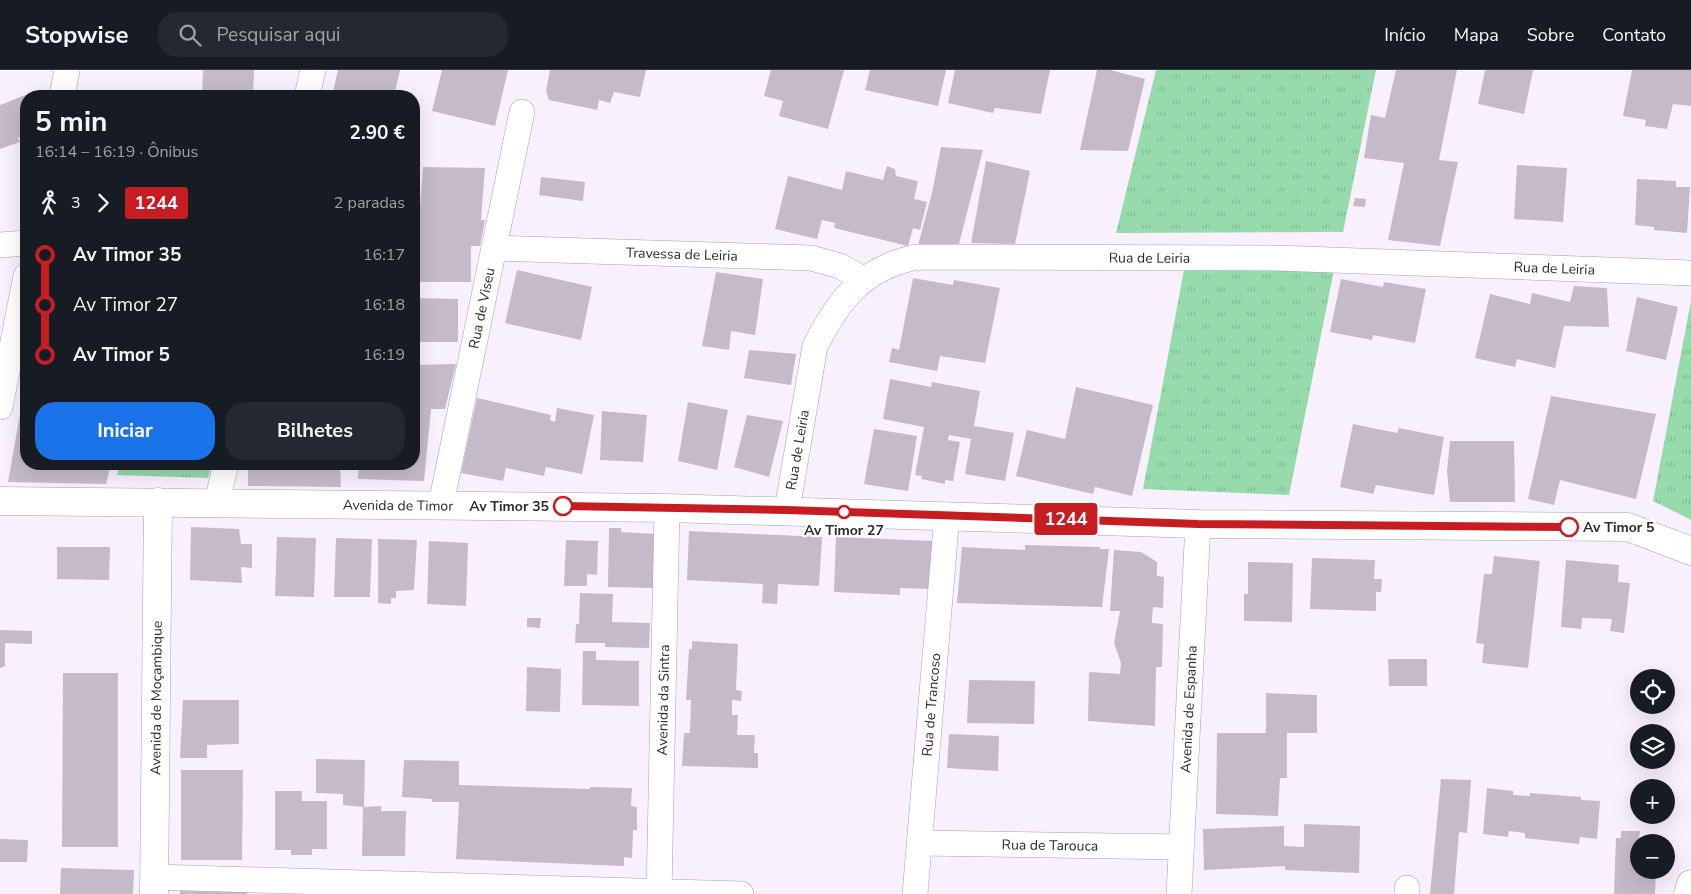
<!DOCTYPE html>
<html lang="pt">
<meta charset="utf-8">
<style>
:root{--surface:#171b24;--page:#242831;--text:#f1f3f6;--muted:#9ea1a6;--line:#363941;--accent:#1a73e8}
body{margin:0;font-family:"Nunito Sans",sans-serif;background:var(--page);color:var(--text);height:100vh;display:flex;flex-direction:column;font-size:19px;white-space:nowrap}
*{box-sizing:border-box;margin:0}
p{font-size:16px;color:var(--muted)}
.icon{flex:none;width:28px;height:28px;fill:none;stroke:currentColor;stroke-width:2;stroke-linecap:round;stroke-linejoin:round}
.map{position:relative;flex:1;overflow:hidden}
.panel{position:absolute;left:20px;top:20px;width:400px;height:380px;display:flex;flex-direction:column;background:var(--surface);border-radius:20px;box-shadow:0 5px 20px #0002}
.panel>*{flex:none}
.badge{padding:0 10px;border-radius:4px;font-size:18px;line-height:32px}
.tools{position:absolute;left:1630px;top:599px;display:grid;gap:10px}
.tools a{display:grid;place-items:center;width:45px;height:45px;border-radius:50%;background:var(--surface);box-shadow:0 5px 20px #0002;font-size:25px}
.map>.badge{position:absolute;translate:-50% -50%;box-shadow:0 0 0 2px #fff}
.legs{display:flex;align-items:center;gap:8px;height:55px;padding:0 15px;font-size:16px}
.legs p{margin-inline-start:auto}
.head{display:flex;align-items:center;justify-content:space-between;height:85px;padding:0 15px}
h1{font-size:28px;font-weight:700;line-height:38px}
.button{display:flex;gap:10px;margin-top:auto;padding:10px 15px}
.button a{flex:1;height:58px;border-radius:20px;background:var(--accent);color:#fff;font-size:20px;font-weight:700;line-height:58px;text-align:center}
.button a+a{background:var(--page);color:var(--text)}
ul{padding:0 15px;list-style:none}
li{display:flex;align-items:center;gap:18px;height:50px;font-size:19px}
li i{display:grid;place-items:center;width:8px;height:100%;margin:0 6px;background:currentColor}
li i::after{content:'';width:12px;height:12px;margin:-6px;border:4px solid;border-radius:50%;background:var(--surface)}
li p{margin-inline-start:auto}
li:first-child i{background:linear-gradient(#0000 50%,currentColor 0)}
li:last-child i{background:linear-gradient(currentColor 50%,#0000 0)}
header{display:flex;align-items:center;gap:30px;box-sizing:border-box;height:70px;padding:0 25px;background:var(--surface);border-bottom:1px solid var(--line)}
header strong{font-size:24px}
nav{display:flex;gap:28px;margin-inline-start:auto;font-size:18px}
.search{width:350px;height:45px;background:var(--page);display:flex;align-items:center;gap:12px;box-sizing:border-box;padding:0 18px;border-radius:20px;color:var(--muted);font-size:19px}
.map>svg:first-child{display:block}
.grass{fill:url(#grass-tufts)}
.building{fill:#c5baca}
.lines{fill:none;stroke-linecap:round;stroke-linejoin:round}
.street-casing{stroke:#a89ead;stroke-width:26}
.secondary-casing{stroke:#a89ead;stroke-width:29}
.street{stroke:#fff;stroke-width:25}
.secondary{stroke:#fff;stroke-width:28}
.line-1-casing{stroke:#fff;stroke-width:11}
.line-1{stroke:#c61d23;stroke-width:8}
.stop-1-dot{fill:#fff;stroke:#c61d23;stroke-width:2.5}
.labels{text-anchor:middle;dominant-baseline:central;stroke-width:4.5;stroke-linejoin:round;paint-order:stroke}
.street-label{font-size:14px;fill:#2d292f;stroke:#fff}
.stop-label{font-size:14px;font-weight:bold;fill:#2d292f;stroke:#fff;text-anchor:end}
</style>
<header>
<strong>Stopwise</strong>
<div class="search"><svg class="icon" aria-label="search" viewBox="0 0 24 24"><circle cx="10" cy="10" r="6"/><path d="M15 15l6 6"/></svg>Pesquisar aqui</div>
<nav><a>Início</a><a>Mapa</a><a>Sobre</a><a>Contato</a></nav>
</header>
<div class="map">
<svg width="1691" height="824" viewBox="0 0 1691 824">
<defs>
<pattern id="grass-tufts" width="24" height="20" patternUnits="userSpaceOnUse" patternTransform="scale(1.25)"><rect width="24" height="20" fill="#97daac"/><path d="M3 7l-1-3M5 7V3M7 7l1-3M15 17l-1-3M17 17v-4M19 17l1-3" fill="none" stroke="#82bb94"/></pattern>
</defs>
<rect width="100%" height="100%" fill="#f9f0fd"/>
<g class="grass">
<polygon points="1156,0 1376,0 1343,162 1116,163"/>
<polygon points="1184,200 1334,200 1289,425 1143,419"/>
<polygon points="1691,231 1691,450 1653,431"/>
<polygon points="120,394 212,394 208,408 117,405"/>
</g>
<g class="building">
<polygon points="203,0 254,0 253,26 202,26"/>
<polygon points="338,0 400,0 394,26 332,26"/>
<polygon points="442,0 508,0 495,56 432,41"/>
<polygon points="550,0 646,0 640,27 614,22 610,33 599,30 597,40 549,30 546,21"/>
<polygon points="771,0 844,0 828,59 779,46 783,31 764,26"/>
<polygon points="870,0 946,0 938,36 865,20"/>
<polygon points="955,0 1050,0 1041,44 995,38 993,43 948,33"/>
<polygon points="1097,0 1110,0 1145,9 1128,81 1080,80"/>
<polygon points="1396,0 1457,0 1439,90 1458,92 1440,176 1388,170 1404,93 1364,88 1371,45 1385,48"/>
<polygon points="1485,0 1533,0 1524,44 1478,34"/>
<polygon points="1632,0 1691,0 1691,36 1673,34 1667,59 1645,56 1646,50 1623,46"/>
<polygon points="28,24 29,26 26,26 26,65 18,68 20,72 0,79 0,35"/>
<polygon points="941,77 983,80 959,174 918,175 932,123"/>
<polygon points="986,91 1030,101 1015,174 971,173"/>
<polygon points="1517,95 1567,98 1563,152 1514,149"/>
<polygon points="887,96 895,99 896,106 918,111 914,129 927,132 920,160 913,158 908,176 834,158 835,153 822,150 817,169 775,159 788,106 842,120 846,101 883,110"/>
<polygon points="423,97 485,98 481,150 485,150 480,176 471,176 471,212 414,212 414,150 419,150"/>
<polygon points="541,107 585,112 583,131 539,125"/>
<polygon points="1637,109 1676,111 1676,117 1690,117 1687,163 1654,160 1654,157 1635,155"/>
<polygon points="1355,128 1366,129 1365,137 1353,136"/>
<polygon points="517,200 592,217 581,270 505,253"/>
<polygon points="716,202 763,209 755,265 731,261 729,280 702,276"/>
<polygon points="913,208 953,215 954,210 1000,218 985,293 940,286 937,301 889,292 892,278 899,280"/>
<polygon points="1341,209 1383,217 1384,212 1426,219 1415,273 1373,265 1372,270 1330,262"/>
<polygon points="1574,216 1607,218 1609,257 1564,256 1555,298 1517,289 1515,297 1475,288 1490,224 1530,234 1532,223 1570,232"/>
<polygon points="1637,227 1678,237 1666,290 1626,281"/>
<polygon points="414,228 458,229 458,272 414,272"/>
<polygon points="749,280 796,284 791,315 744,308"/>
<polygon points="456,294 445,339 431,339 424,411 358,409 359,394 414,394 414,295"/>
<polygon points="890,309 931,317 932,312 980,321 974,356 1014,363 1005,411 965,404 971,369 949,365 948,370 960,372 953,411 945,410 945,414 921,409 922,406 915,405 924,357 883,349"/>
<polygon points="25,316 26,394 111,394 106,414 8,412"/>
<polygon points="1076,317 1153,335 1132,426 1095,417 1093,424 1016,406 1027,360 1065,369"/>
<polygon points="1551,326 1656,344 1636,429 1560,410 1554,435 1528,429"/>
<polygon points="477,328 551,345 550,350 555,352 557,338 594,345 582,404 546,397 544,406 506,398 503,411 461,403"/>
<polygon points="688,332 728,340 717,400 678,391"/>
<polygon points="602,341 647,345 643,392 600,390"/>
<polygon points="747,345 783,351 769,407 734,397"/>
<polygon points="1353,354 1397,363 1399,358 1444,367 1434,425 1376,415 1373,424 1340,417"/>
<polygon points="874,359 917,366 908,421 864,414"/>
<polygon points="1450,371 1514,371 1515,432 1450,432 1447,401"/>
<polygon points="248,394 340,394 341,417 248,416"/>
<polygon points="191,457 239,459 241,474 252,474 252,498 241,497 242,513 190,510"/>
<polygon points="609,458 621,458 621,462 655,464 654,518 608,517"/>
<polygon points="689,461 822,467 819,516 778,514 777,534 762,533 763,514 687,510"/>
<polygon points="277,467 316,468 314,527 275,526"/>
<polygon points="836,467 933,471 931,519 900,518 900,525 834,522"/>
<polygon points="336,468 372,469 370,527 334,527"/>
<polygon points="378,469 417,470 414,520 396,521 396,528 391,528 391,534 378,533"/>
<polygon points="566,470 598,471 597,505 587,504 587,516 564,516"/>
<polygon points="429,471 468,473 466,536 427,534"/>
<polygon points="1025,475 1100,477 1100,479 1109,479 1102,537 957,533 962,477 1025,480"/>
<polygon points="57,477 110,477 109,510 57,509"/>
<polygon points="1114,480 1141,482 1157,492 1157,506 1164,507 1163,538 1153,537 1152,549 1152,553 1163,554 1162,597 1156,597 1155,656 1088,651 1089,602 1120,604 1121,593 1114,573 1120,541 1110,541"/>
<polygon points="1494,486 1540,491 1528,598 1482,593 1484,574 1476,573 1484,504 1492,504"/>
<polygon points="1312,488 1375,490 1374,509 1382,509 1381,522 1376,522 1376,541 1310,539"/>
<polygon points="1566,490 1619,495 1618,512 1630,513 1624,563 1610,561 1612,549 1582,548 1581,559 1561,557"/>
<polygon points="1248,492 1293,493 1292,552 1244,551 1244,524 1248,524"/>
<polygon points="580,523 613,524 612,552 650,553 649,578 605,577 605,573 575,573 576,554 579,554"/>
<polygon points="527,548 541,548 540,558 527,557"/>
<polygon points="0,560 32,561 32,574 5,573 5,596 0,598"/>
<polygon points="692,571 738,574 736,620 742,621 741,631 732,630 732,645 738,645 737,665 755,665 754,683 758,683 758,698 682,696 684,663 690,663 691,630 686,630 689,579 692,579"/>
<polygon points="583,581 596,581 596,590 639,591 639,636 582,635"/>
<polygon points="1388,589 1427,589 1427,616 1389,616"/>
<polygon points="527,597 561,599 560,642 526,641"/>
<polygon points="63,603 118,603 118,777 62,777"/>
<polygon points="969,610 1035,611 1034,654 967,653"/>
<polygon points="1266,623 1317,625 1317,663 1287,663 1287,708 1280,708 1278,746 1216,744 1217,663 1266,663"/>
<polygon points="183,630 239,630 239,674 207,675 207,688 180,688"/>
<polygon points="949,664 999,666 998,701 947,698"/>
<polygon points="316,689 365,690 364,737 381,736 381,741 406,741 405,786 362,786 363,737 343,735 343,724 316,723"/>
<polygon points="404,690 459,691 459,715 590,719 590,717 632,718 631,736 637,737 637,760 633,760 632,788 624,787 624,796 456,789 459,732 432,732 432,729 402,727"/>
<polygon points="181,700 243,700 242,790 181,790"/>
<polygon points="1441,709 1471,710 1467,763 1459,762 1454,824 1430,824"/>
<polygon points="1487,718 1513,721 1513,725 1530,726 1530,723 1581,727 1581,730 1600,731 1597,769 1580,767 1579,774 1525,768 1525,763 1509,761 1508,767 1483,764"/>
<polygon points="275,721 302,721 302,731 327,731 327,779 312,779 312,785 291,785 291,780 275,780"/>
<polygon points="1304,754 1360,756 1359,803 1285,800 1285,796 1204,800 1203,759 1284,756 1284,776 1304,777"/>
<polygon points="1621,761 1640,761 1639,769 1658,769 1658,772 1639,772 1639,800 1656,800 1655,824 1614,824 1616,768 1621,768"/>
<polygon points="0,769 28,770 27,792 0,792"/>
<polygon points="61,798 134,800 133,824 60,824"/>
<polygon points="180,821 247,822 247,824 180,824"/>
</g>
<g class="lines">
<defs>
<g id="street">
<polyline points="62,26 67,0"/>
<polyline points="307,26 313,0"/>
<polyline points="0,175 26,173"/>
<path id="s1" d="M494 178 811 188 840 196 863 209"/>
<polyline points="0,337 26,206"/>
<polyline points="217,432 226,394"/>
<path id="s2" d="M441 434 522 42"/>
<path id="s3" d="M787 440 815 276C839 229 862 199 916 187L1276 188 1691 203"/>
<path id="s4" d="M920 773 1181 777"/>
<polyline points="155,807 741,824"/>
<path id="s5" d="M659 824 667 438"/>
<path id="s6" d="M915 824 947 445"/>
<path id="s7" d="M1179 824 1198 454"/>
<polyline points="1407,824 1407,818"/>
</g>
<g id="secondary">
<path id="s8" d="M0 431 667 438 1198 454 1628 457 1691 481"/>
<path id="s9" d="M154 824 158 432"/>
<polyline points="1688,824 1691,814"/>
</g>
</defs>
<use href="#street" class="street-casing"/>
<use href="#secondary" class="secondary-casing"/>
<use href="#street" class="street"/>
<use href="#secondary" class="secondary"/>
</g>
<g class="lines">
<defs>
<polyline id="line-1" points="563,436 787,440 1198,454 1569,457"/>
</defs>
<use href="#line-1" class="line-1-casing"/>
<use href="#line-1" class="line-1"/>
</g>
<g class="stop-1-dot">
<circle cx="563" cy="436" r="9"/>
<circle cx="844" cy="442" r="6"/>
<circle cx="1569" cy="457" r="9"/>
</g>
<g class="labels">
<g class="street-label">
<text stroke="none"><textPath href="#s1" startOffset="188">Travessa de Leiria</textPath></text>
<text stroke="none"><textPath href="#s3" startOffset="540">Rua de Leiria</textPath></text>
<text stroke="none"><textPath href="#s3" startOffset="945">Rua de Leiria</textPath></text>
<text stroke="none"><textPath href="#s2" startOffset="200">Rua de Viseu</textPath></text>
<text stroke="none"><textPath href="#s3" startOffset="61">Rua de Leiria</textPath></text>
<text stroke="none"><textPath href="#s8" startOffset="398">Avenida de Timor</textPath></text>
<text stroke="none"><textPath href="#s9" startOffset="196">Avenida de Moçambique</textPath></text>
<text stroke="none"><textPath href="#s5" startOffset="194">Avenida da Sintra</textPath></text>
<text stroke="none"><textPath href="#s6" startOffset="190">Rua de Trancoso</textPath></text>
<text stroke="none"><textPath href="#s7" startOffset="185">Avenida de Espanha</textPath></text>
<text stroke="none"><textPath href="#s4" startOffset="130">Rua de Tarouca</textPath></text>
</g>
<g class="stop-label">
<text x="549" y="436">Av Timor 35</text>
<text x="1583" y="457" text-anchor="start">Av Timor 5</text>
<text x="844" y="460" text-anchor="middle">Av Timor 27</text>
</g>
</g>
</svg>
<div class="tools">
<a><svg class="icon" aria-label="locate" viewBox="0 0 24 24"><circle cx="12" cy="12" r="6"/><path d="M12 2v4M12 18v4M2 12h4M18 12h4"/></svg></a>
<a><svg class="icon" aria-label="layers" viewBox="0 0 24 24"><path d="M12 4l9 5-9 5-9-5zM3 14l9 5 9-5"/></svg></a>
<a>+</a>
<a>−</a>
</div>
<b class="badge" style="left:1066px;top:449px;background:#c61d23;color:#fff">1244</b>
<section class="panel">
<div class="head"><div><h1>5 min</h1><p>16:14 – 16:19 · Ônibus</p></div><b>2.90 €</b></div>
<div class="legs"><svg class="icon" aria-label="walk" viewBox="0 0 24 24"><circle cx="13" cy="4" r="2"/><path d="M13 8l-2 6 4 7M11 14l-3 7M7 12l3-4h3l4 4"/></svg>3<svg class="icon" aria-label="forward" viewBox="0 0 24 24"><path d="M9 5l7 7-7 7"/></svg><b class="badge" style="background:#c61d23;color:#fff">1244</b><p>2 paradas</p></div>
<ul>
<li><i style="color:#c61d23"></i><b>Av Timor 35</b><p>16:17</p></li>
<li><i style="color:#c61d23"></i><span>Av Timor 27</span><p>16:18</p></li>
<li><i style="color:#c61d23"></i><b>Av Timor 5</b><p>16:19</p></li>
</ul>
<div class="button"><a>Iniciar</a><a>Bilhetes</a></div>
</section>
</div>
